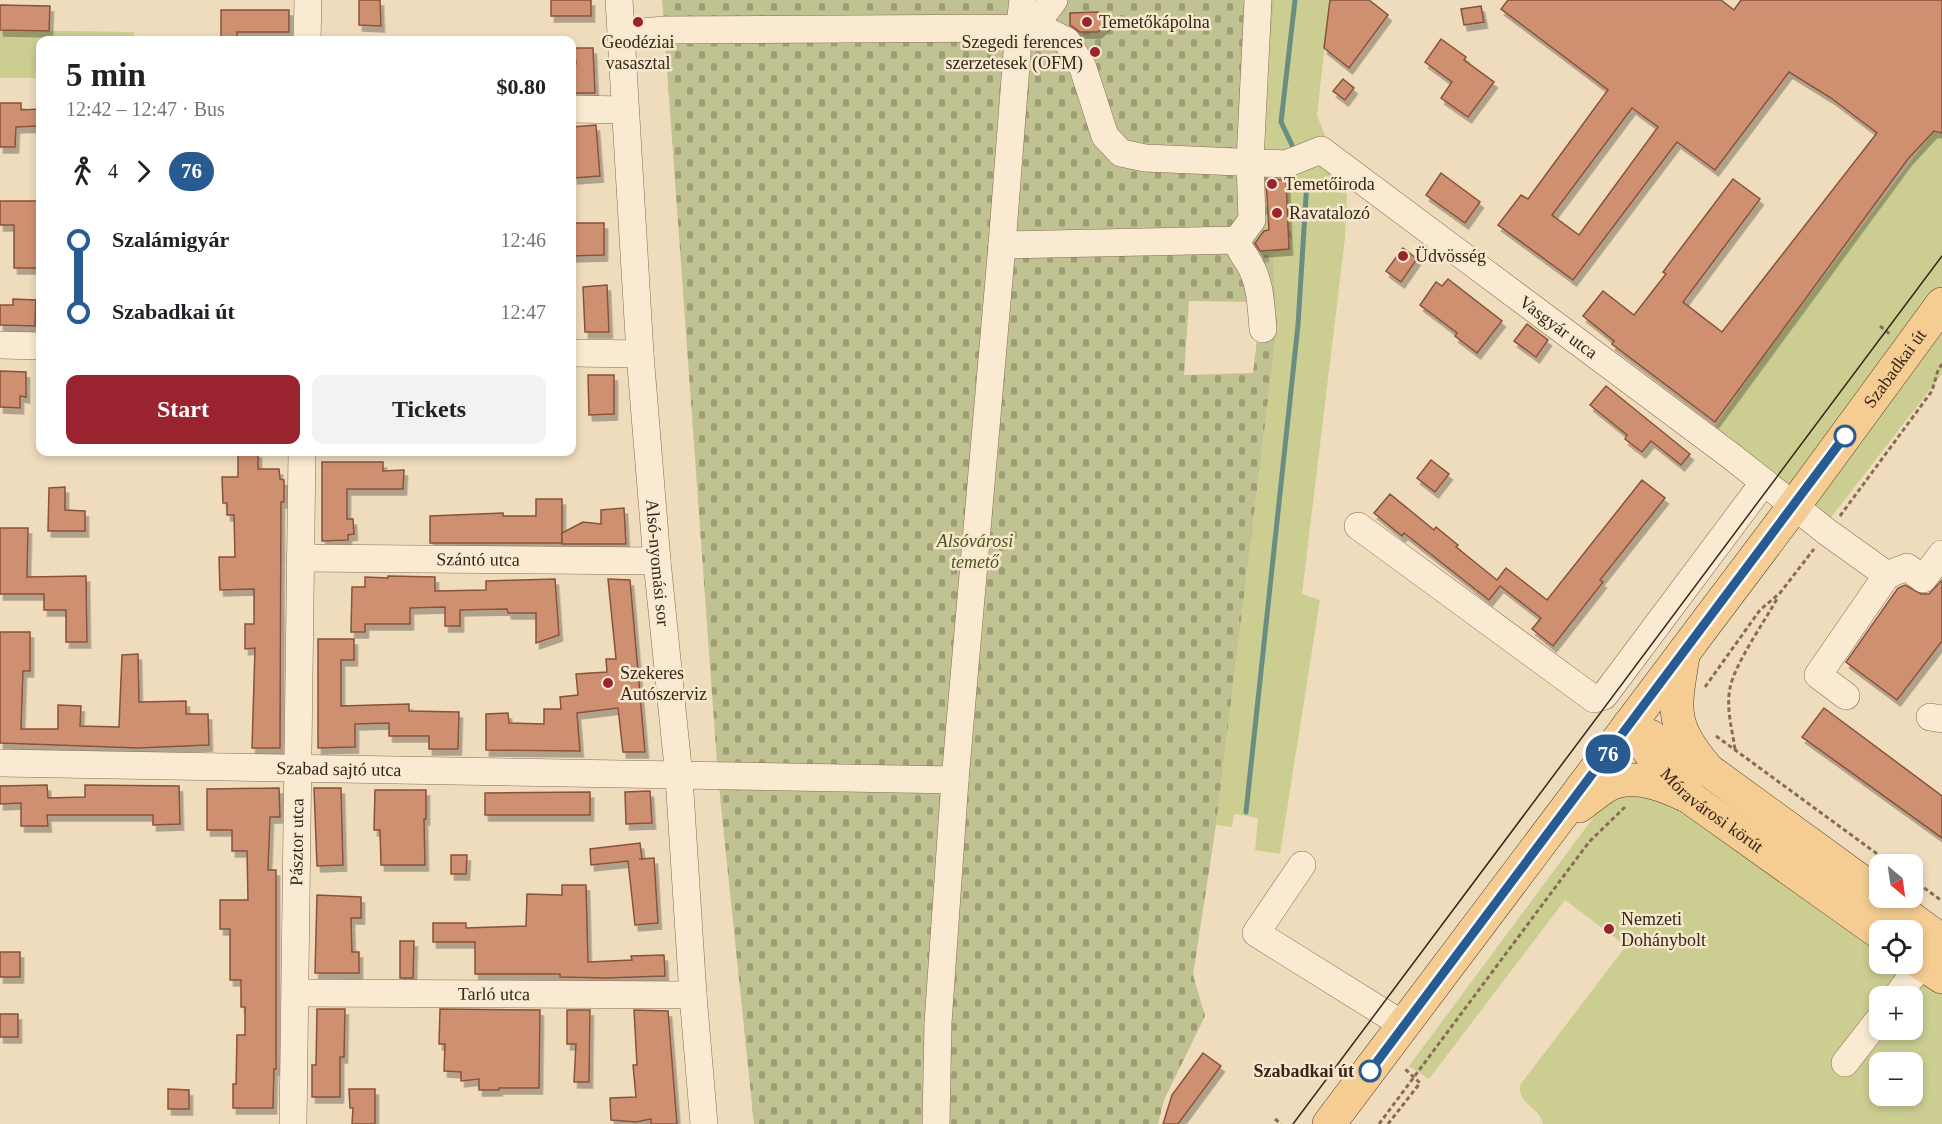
<!DOCTYPE html>
<meta charset="utf-8">
<style>
:root{--surface:#fff;--page:#f2f2f2;--text:#202124;--muted:#757577;--accent:#99232f}
body{margin:0;font-family:Georgia,serif;background:var(--page);color:var(--text);height:100vh;display:flex;flex-direction:column;font-size:22px;white-space:nowrap}
*{box-sizing:border-box;margin:0}
p{font-size:20px;color:var(--muted)}
.icon{flex:none;width:33px;height:33px;fill:none;stroke:currentColor;stroke-width:2;stroke-linecap:round;stroke-linejoin:round}
.map{position:relative;flex:1;overflow:hidden}
.sheet{position:absolute;left:36px;top:36px;width:540px;height:420px;display:flex;flex-direction:column;background:var(--surface);border-radius:12px;box-shadow:0 3px 9px #0003}
.sheet>*{flex:none}
.badge{padding:0 12px;border-radius:20px;font-size:21px;line-height:39px}
.needle{width:39px;rotate:151deg}
.buttons{position:absolute;left:1869px;top:854px;display:grid;gap:12px}
.buttons a{display:grid;place-items:center;width:54px;height:54px;border-radius:12px;background:var(--surface);box-shadow:0 3px 9px #0003;font-size:30px}
.map>.badge{position:absolute;translate:-50% -50%;box-shadow:0 0 0 3px #fff}
.legs{display:flex;align-items:center;gap:9px;height:66px;padding:0 30px;font-size:20px}
.legs p{margin-inline-start:auto}
.headline{display:flex;align-items:center;justify-content:space-between;height:102px;padding:0 30px}
h1{font-size:33px;font-weight:700;line-height:45px}
.cta{display:flex;gap:12px;margin-top:auto;padding:12px 30px}
.cta a{flex:1;height:69px;border-radius:12px;background:var(--accent);color:#fff;font-size:24px;font-weight:700;line-height:69px;text-align:center}
.cta a+a{background:var(--page);color:var(--text)}
ul{padding:0 30px;list-style:none}
li{display:flex;align-items:center;gap:21px;height:72px;font-size:22px}
li i{display:grid;place-items:center;width:9px;height:100%;margin:0 8px;background:currentColor}
li i::after{content:'';width:15px;height:15px;margin:-8px;border:4px solid;border-radius:50%;background:var(--surface)}
li p{margin-inline-start:auto}
li:first-child i{background:linear-gradient(#0000 50%,currentColor 0)}
li:last-child i{background:linear-gradient(currentColor 50%,#0000 0)}
.map>svg:first-child{display:block}
.green{fill:#ccce91;fill-rule:evenodd}
.cemetery{fill:url(#cemetery-stones);fill-rule:evenodd}
.lines{fill:none;stroke-linecap:round;stroke-linejoin:round}
.stream{stroke:#688e81;stroke-width:5}
.building{fill:#cf9071;stroke:#88523b;stroke-width:1.5;fill-rule:evenodd;filter:url(#shadow)}
.minor-casing{stroke:#886c56;stroke-width:28}
.major-casing{stroke:#553a2b;stroke-width:34}
.path{stroke:#886c56;stroke-width:3;stroke-dasharray:4.5 3;stroke-linecap:butt}
.minor{stroke:#faead1;stroke-width:27}
.major{stroke:#f5cd92;stroke-width:33}
.tram{stroke:#37261b;stroke-width:1.5}
.line-1-casing{stroke:#fff;stroke-width:14}
.line-1{stroke:#275b91;stroke-width:9}
.poi-dot{fill:#99232f;stroke:#f7e7cd;stroke-width:2}
.stop-1-dot{fill:#fff;stroke:#275b91;stroke-width:3}
.labels{text-anchor:middle;dominant-baseline:central;stroke-width:5;stroke-linejoin:round;paint-order:stroke}
.poi-label{font-size:18px;fill:#37261b;stroke:#f7e7cd;text-anchor:start}
.street-label{font-size:18px;fill:#37261b;stroke:#f7e7cd}
.park-label{font-size:18px;font-style:italic;fill:#4c5421;stroke:#f7e7cd}
.stop-label{font-size:18px;font-weight:bold;fill:#37261b;stroke:#f7e7cd;text-anchor:end}
</style>
<div class="map">
<svg width="1942" height="1124" viewBox="0 0 1942 1124">
<defs>
<pattern id="cemetery-stones" width="16" height="16" patternUnits="userSpaceOnUse" patternTransform="scale(1.5)"><rect width="16" height="16" fill="#c0c291"/><path d="M2 7V4a2 2 0 0 1 4 0v3zM10 15v-3a2 2 0 0 1 4 0v3z" fill="#9d9d76"/></pattern>
<filter id="shadow"><feDropShadow dx="3.5" dy="6" stdDeviation="0" flood-color="#0004"/></filter>
</defs>
<rect width="100%" height="100%" fill="#efdcbd"/>
<g class="green">
<polygon points="1275,0 1330,0 1317,115 1347,193 1345,238 1302,594 1320,600 1280,854 1255,850 1258,818 1234,814 1232,827 1216,825 1277,327 1273,251 1292,249 1257,157"/>
<polygon points="0,30 134,32 134,40 40,40 40,78 0,78"/>
<polygon points="1942,120 1942,374 1829,520 1713,430 1760,361"/>
<path d="M1610 795 1667 797 1879 942 1880 963H1910L1942 985V1124H1543C1539 1106 1518 1105 1520 1085L1626 946 1565 900 1429 1079 1409 1066ZM1880 996H1912V1029H1880ZM1880 1062H1912V1095H1880Z"/>
</g>
<path class="cemetery" d="M662 0H1275L1257 157 1286 164 1292 250 1273 252 1277 327 1216 825 1193 975 1205 1016 1164 1100 1158 1124H754L718 777ZM1189 301 1254 302 1258 332 1253 373 1184 375Z"/>
<g class="lines">
<g class="stream">
<polyline points="1292,145 1281,122 1295,0"/>
<polyline points="1246,812 1298,325 1307,181"/>
</g>
</g>
<g class="building">
<polygon points="359,0 380,0 381,26 359,25"/>
<rect x="551" y="0" width="40" height="16"/>
<polygon points="1330,0 1369,0 1388,15 1349,68 1324,48"/>
<path d="M1508 0H1721L1734 10 1741 0H1942V133L1934 131 1908 159 1715 422 1612 344 1614 341 1583 316 1603 291 1634 315 1666 274 1663 272 1733 179 1760 199 1683 302 1722 332 1877 133 1831 98 1789 72 1715 170 1677 142 1573 280 1498 225 1521 195 1528 199 1608 90 1501 9ZM1632 108 1658 127 1579 235 1552 215Z"/>
<polygon points="0,5 50,6 49,31 0,30"/>
<polygon points="1481,6 1484,22 1464,25 1461,9"/>
<polygon points="221,10 289,10 289,32 237,32 237,40 221,40"/>
<polygon points="1098,12 1104,18 1106,24 1098,32 1080,32 1070,25 1070,13"/>
<polygon points="1441,39 1466,57 1464,60 1494,82 1468,117 1441,98 1452,82 1425,62"/>
<polygon points="574,48 593,48 595,93 572,93 572,65 576,64"/>
<polygon points="1343,79 1354,88 1345,100 1333,91"/>
<polygon points="0,103 21,103 21,110 40,109 40,126 16,127 15,147 0,147"/>
<polygon points="596,125 600,176 574,178 572,127"/>
<polygon points="1441,173 1480,202 1465,223 1426,195"/>
<polygon points="1266,179 1286,180 1289,249 1260,251 1255,243 1264,231 1269,230"/>
<polygon points="0,201 37,201 37,225 40,225 40,268 14,268 14,225 0,225"/>
<polygon points="572,223 604,223 604,255 572,256"/>
<polygon points="1403,248 1417,259 1401,282 1386,271"/>
<polygon points="1448,279 1502,321 1477,353 1455,336 1457,333 1420,305 1436,282 1442,286"/>
<polygon points="607,285 609,332 585,332 583,287"/>
<polygon points="13,299 36,300 35,326 0,325 0,305 13,305"/>
<polygon points="1527,324 1548,340 1536,357 1514,341"/>
<polygon points="0,371 26,372 26,397 20,396 20,408 0,407"/>
<polygon points="588,375 614,375 614,414 589,415"/>
<polygon points="1606,386 1690,454 1681,465 1651,441 1642,452 1625,439 1627,435 1590,405"/>
<polygon points="238,452 258,452 258,469 279,469 280,479 284,480 284,502 281,502 280,748 252,748 255,648 245,649 245,624 254,624 254,589 220,590 219,557 235,557 234,515 227,515 227,503 223,503 222,477 238,477"/>
<polygon points="1431,460 1449,474 1435,492 1417,478"/>
<polygon points="322,462 383,462 383,471 404,470 403,489 347,489 347,519 353,519 354,534 348,535 348,540 322,541"/>
<polygon points="1642,480 1665,498 1600,580 1603,582 1553,646 1532,629 1541,618 1500,586 1489,600 1404,533 1402,536 1374,513 1390,494 1434,530 1436,527 1458,545 1456,547 1497,580 1506,568 1547,600"/>
<polygon points="65,487 65,510 85,511 85,531 48,531 49,488"/>
<polygon points="536,499 562,499 562,543 430,543 430,516 503,513 503,516 536,516"/>
<polygon points="624,508 626,544 562,544 562,533 583,522 601,524 601,510"/>
<polygon points="0,528 28,528 27,577 86,576 87,642 66,642 66,610 44,610 44,594 0,594"/>
<polygon points="388,576 435,577 435,591 486,590 486,581 555,579 559,635 536,643 536,613 508,613 507,609 460,610 460,626 445,626 445,607 410,608 410,624 365,624 365,632 351,632 352,587 365,587 365,577 388,578"/>
<polygon points="608,579 630,580 645,752 623,752 618,708 577,713 580,751 486,750 486,714 508,713 509,723 544,724 544,709 561,709 560,697 578,695 576,674 607,672 606,659 616,659"/>
<polygon points="1942,580 1942,641 1897,700 1846,662 1898,588 1905,585 1921,594 1929,594"/>
<polygon points="0,632 30,632 30,671 23,671 21,729 58,729 58,705 81,706 80,726 119,727 122,655 138,654 139,702 186,701 186,714 208,714 209,745 138,748 0,743"/>
<polygon points="318,639 354,639 354,660 341,660 341,706 409,704 409,711 459,712 458,749 429,749 429,736 389,736 389,723 355,724 355,747 318,748"/>
<polygon points="1824,708 1942,796 1942,838 1802,737"/>
<polygon points="47,785 48,798 85,797 85,785 179,786 180,824 153,825 153,815 47,815 48,826 21,826 21,803 0,804 0,786"/>
<polygon points="279,788 280,817 270,817 268,870 276,870 276,1069 274,1069 273,1108 233,1108 233,1084 236,1084 237,1035 245,1035 245,1007 241,1007 241,980 230,980 230,929 220,929 220,900 248,900 247,851 232,851 232,830 207,830 207,789"/>
<polygon points="314,788 341,788 343,865 317,866"/>
<polygon points="375,790 426,790 426,819 424,819 425,865 381,865 380,830 374,830"/>
<polygon points="650,791 652,823 626,824 625,792"/>
<polygon points="590,792 590,815 485,815 485,793"/>
<polygon points="640,843 642,859 639,859 654,858 658,923 635,925 628,861 591,865 590,849"/>
<polygon points="451,855 467,855 466,874 451,874"/>
<polygon points="562,885 586,885 588,962 632,960 631,956 664,955 665,976 607,978 560,977 560,974 475,974 475,942 433,942 433,923 466,923 466,928 526,926 527,894 562,895"/>
<polygon points="317,895 361,897 361,918 351,918 352,952 359,952 359,973 315,973"/>
<polygon points="400,941 414,941 413,978 400,978"/>
<rect x="0" y="952" width="20" height="25"/>
<polygon points="317,1009 345,1009 344,1057 340,1057 340,1097 312,1097 312,1065 316,1065"/>
<polygon points="440,1009 540,1010 539,1088 499,1088 499,1090 479,1090 479,1079 461,1081 461,1072 444,1071 445,1044 439,1044"/>
<polygon points="567,1010 590,1010 589,1082 574,1082 576,1044 567,1044"/>
<polygon points="634,1010 668,1011 677,1124 651,1124 651,1119 636,1122 611,1120 610,1098 636,1097 633,1065 637,1065"/>
<rect x="0" y="1014" width="18" height="23"/>
<polygon points="1203,1053 1221,1066 1178,1124 1163,1124 1172,1095"/>
<polygon points="168,1089 189,1090 189,1109 168,1109"/>
<polygon points="349,1089 375,1089 375,1124 352,1124 353,1108 350,1108"/>
</g>
<g class="lines">
<defs>
<g id="minor">
<path id="s1" d="M619 0 640 354 657 561 679 777 693 995 704 1124"/>
<polyline points="1035,25 1054,0"/>
<path id="s2" d="M621 34 664 30 1020 28 1035 25 1067 41 1083 68 1105 136 1121 153 1145 158 1286 164 1321 150 1731 456 1827 532 1887 575 1818 675 1846 696"/>
<polyline points="307,40 308,0"/>
<polyline points="572,109 624,110"/>
<path d="M1237 240C1239 251 1245 255 1250 265 1261 284 1261 308 1263 329"/>
<polyline points="1002,245 1237,240 1252,220 1250,161 1258,0"/>
<polyline points="0,345 40,346"/>
<polyline points="572,353 640,354"/>
<polyline points="1358,526 1594,699 1604,696 1764,482"/>
<path id="s3" d="M300 558 657 561"/>
<polyline points="1887,575 1907,567 1923,579 1942,554"/>
<polyline points="1930,717 1942,719"/>
<path id="s4" d="M0 763 955 780"/>
<polyline points="1302,865 1256,933 1405,1026"/>
<path id="s5" d="M296 993 693 995"/>
<polyline points="1897,996 1922,963"/>
<polyline points="1845,1063 1880,1018"/>
<path id="s6" d="M293 1124 302 452"/>
<polyline points="936,1124 938,1023 955,780 1002,245 1018,40 1023,0"/>
</g>
<g id="major">
<path d="M1683 656C1675 707 1669 724 1705 766"/>
<path id="s7" d="M1629 725 1663 770 1689 797 1880 933"/>
<polyline points="1650,736 1681,758 1711,772 1880,895"/>
<path d="M1579 806C1588 799 1597 792 1606 786 1631 772 1661 784 1685 795"/>
<polyline points="1882,897 1942,941"/>
<polyline points="1912,957 1942,977"/>
<path id="s8" d="M1329 1124 1794 506 1942 304"/>
</g>
</defs>
<use href="#minor" class="minor-casing"/>
<use href="#major" class="major-casing"/>
<g class="path">
<polyline points="1880,326 1891,335"/>
<polyline points="1840,516 1932,391 1938,370 1942,364"/>
<polyline points="1705,687 1760,610 1780,593 1814,549"/>
<polyline points="1716,736 1891,864"/>
<path d="M1735 749C1732 729 1726 708 1730 688 1735 663 1765 621 1778 597"/>
<polyline points="1912,879 1942,901"/>
<polyline points="1275,1119 1281,1124"/>
<polyline points="1379,1124 1589,842 1625,807"/>
<polyline points="1388,1124 1420,1083 1405,1069"/>
</g>
<use href="#minor" class="minor"/>
<use href="#major" class="major"/>
<polyline class="tram" points="1293,1124 1942,256"/>
</g>
<g class="lines">
<defs>
<polyline id="line-1" points="1370,1071 1845,436"/>
</defs>
<use href="#line-1" class="line-1-casing"/>
<use href="#line-1" class="line-1"/>
</g>
<g class="poi-dot">
<circle cx="638" cy="22" r="6"/>
<circle cx="1087" cy="22" r="6"/>
<circle cx="1095" cy="52" r="6"/>
<circle cx="1272" cy="184" r="6"/>
<circle cx="1277" cy="213" r="6"/>
<circle cx="1403" cy="256" r="6"/>
<circle cx="608" cy="683" r="6"/>
<circle cx="1609" cy="929" r="6"/>
</g>
<g class="stop-1-dot">
<circle cx="1845" cy="436" r="10"/>
<circle cx="1370" cy="1071" r="10"/>
</g>
<g class="labels">
<g class="poi-label">
<text x="1099" y="22">Temetőkápolna</text>
<text x="638" y="42" text-anchor="middle">Geodéziai<tspan x="638" dy="21">vasasztal</tspan></text>
<text x="1083" y="42" text-anchor="end">Szegedi ferences<tspan x="1083" dy="21">szerzetesek (OFM)</tspan></text>
<text x="1284" y="184">Temetőiroda</text>
<text x="1289" y="213">Ravatalozó</text>
<text x="1415" y="256">Üdvösség</text>
<text x="620" y="673">Szekeres<tspan x="620" dy="21">Autószerviz</tspan></text>
<text x="1621" y="919">Nemzeti<tspan x="1621" dy="21">Dohánybolt</tspan></text>
</g>
<g class="street-label">
<text stroke="none"><textPath href="#s2" startOffset="1076">Vasgyár utca</textPath></text>
<text stroke="none"><textPath href="#s8" startOffset="944">Szabadkai út</textPath></text>
<text stroke="none"><textPath href="#s3" startOffset="178">Szántó utca</textPath></text>
<text stroke="none"><textPath href="#s1" startOffset="564">Alsó-nyomási sor</textPath></text>
<text stroke="none"><textPath href="#s4" startOffset="339">Szabad sajtó utca</textPath></text>
<text stroke="none"><textPath href="#s7" startOffset="120">Móravárosi körút</textPath></text>
<text stroke="none"><textPath href="#s6" startOffset="282">Pásztor utca</textPath></text>
<text stroke="none"><textPath href="#s5" startOffset="198">Tarló utca</textPath></text>
</g>
<g class="park-label">
<text x="975" y="541">Alsóvárosi<tspan x="975" dy="21">temető</tspan></text>
</g>
<g class="stop-label">
<text x="1354" y="1071">Szabadkai út</text>
</g>
</g>
</svg>
<div class="buttons">
<a><svg class="needle" viewBox="-14 -14 28 28"><path d="M0-13l5 13h-10z" fill="#e53935"/><path d="M0 13l5-13h-10z" fill="#757577"/></svg></a>
<a><svg class="icon" aria-label="locate" viewBox="0 0 24 24"><circle cx="12" cy="12" r="6"/><path d="M12 2v4M12 18v4M2 12h4M18 12h4"/></svg></a>
<a>+</a>
<a>−</a>
</div>
<b class="badge" style="left:1608px;top:754px;background:#275b91;color:#fff">76</b>
<section class="sheet">
<div class="headline"><div><h1>5 min</h1><p>12:42 – 12:47 · Bus</p></div><b>$0.80</b></div>
<div class="legs"><svg class="icon" aria-label="walk" viewBox="0 0 24 24"><circle cx="13" cy="4" r="2"/><path d="M13 8l-2 6 4 7M11 14l-3 7M7 12l3-4h3l4 4"/></svg>4<svg class="icon" aria-label="forward" viewBox="0 0 24 24"><path d="M9 5l7 7-7 7"/></svg><b class="badge" style="background:#275b91;color:#fff">76</b></div>
<ul>
<li><i style="color:#275b91"></i><b>Szalámigyár</b><p>12:46</p></li>
<li><i style="color:#275b91"></i><b>Szabadkai út</b><p>12:47</p></li>
</ul>
<div class="cta"><a>Start</a><a>Tickets</a></div>
</section>
</div>
